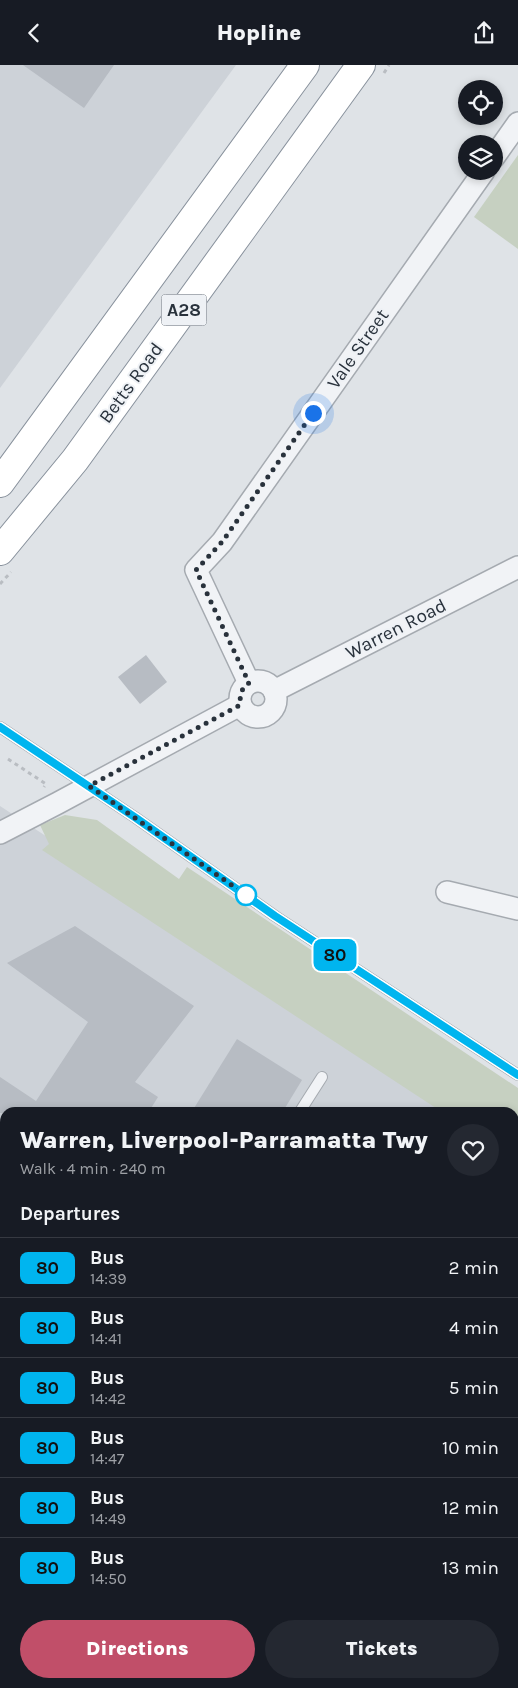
<!DOCTYPE html>
<meta charset="utf-8">
<style>
:root{--surface:#171b24;--page:#242831;--text:#f1f3f6;--muted:#9ea1a6;--line:#363941;--accent:#c14f69}
body{margin:0;font-family:Karla,sans-serif;background:var(--page);color:var(--text);height:100vh;display:flex;flex-direction:column;font-size:19px;white-space:nowrap}
*{box-sizing:border-box;margin:0}
p{font-size:16px;color:var(--muted)}
.icon{flex:none;width:28px;height:28px;fill:none;stroke:currentColor;stroke-width:2;stroke-linecap:round;stroke-linejoin:round}
.map{position:relative;flex:1;overflow:hidden}
.sheet{position:absolute;left:0px;top:1042px;width:519px;height:581px;display:flex;flex-direction:column;background:var(--surface);border-radius:15px 15px 0 0;box-shadow:0 2px 8px #0003}
.sheet>*{flex:none}
.badge{padding:0 10px;border-radius:8px;font-size:18px;line-height:32px}
.fabs{position:absolute;left:458px;top:15px;display:grid;gap:10px}
.fabs a{display:grid;place-items:center;width:45px;height:45px;border-radius:50%;background:var(--surface);box-shadow:0 2px 8px #0003;font-size:25px}
.you{position:absolute;width:25px;height:25px;margin:-12px;border:4px solid #fff;border-radius:50%;background:#1a73e8;box-shadow:0 0 0 8px #1a73e833}
.map>.badge{position:absolute;translate:-50% -50%;box-shadow:0 0 0 2px #fff}
h2{padding:0 20px;font-size:19px;line-height:45px}
.round{display:grid;place-items:center;flex:none;width:52px;height:52px;border-radius:26px;background:var(--page)}
.summary{display:flex;align-items:center;justify-content:space-between;height:85px;padding:0 20px}
h1{font-size:24px;font-weight:800;line-height:38px}
.cta{display:flex;gap:10px;margin-top:auto;padding:10px 20px}
.cta a{flex:1;height:58px;border-radius:30px;background:var(--accent);color:#fff;font-size:20px;font-weight:800;line-height:58px;text-align:center}
.cta a+a{background:var(--page);color:var(--text)}
ul{padding:0;list-style:none}
li{display:flex;align-items:center;gap:15px;height:60px;padding:0 20px;border-top:1px solid var(--line)}
li div{flex:1}
li b{display:block;font-size:19px}
li em{font-style:normal}
li .badge{min-width:55px;font-weight:700;text-align:center}
header{display:flex;justify-content:space-between;align-items:center;height:65px;padding:0 20px;background:var(--surface);font-size:22px;font-weight:800}
.map>svg:first-child{display:block}
.built{fill:#cdd2d8}
.green{fill:#c6d0c1}
.building{fill:#b7bcc3}
.lines{fill:none;stroke-linecap:round;stroke-linejoin:round}
.lane-casing{stroke:#a5aab0;stroke-width:12}
.street-casing{stroke:#a5aab0;stroke-width:24}
.highway-casing{stroke:#88919c;stroke-width:30}
.path{stroke:#b9bdc2;stroke-width:3;stroke-dasharray:4 4;stroke-linecap:butt}
.lane{stroke:#f1f3f6;stroke-width:10}
.street{stroke:#f1f3f6;stroke-width:21}
.highway{stroke:#fff;stroke-width:28}
.line-casing{stroke:#fff;stroke-width:11}
.line{stroke:#00b5ef;stroke-width:8}
.walk{stroke:#29323c;stroke-width:5;stroke-dasharray:0 9}
.stop-dot{fill:#fff;stroke:#00b5ef;stroke-width:2.5}
.labels{text-anchor:middle;dominant-baseline:central;stroke-width:4;stroke-linejoin:round;paint-order:stroke}
.shield{fill:#eef1f5;stroke:#646b74;stroke-width:1}
.shield-label{font-size:18px;font-weight:bold;fill:#29323c}
.street-label{font-size:19px;fill:#29323c;stroke:#eef1f5}
</style>
<header><svg class="icon" aria-label="back" viewBox="0 0 24 24"><path d="M15 5l-7 7 7 7"/></svg>Hopline<svg class="icon" aria-label="share" viewBox="0 0 24 24"><path d="M12 15V3M7 8l5-5 5 5M5 13v7h14v-7"/></svg></header>
<div class="map">
<svg width="518" height="1623" viewBox="0 0 518 1623">
<rect width="100%" height="100%" fill="#dfe3e7"/>
<g class="built">
<polygon points="0,0 236,0 0,323"/>
<polygon points="0,741 467,1047 5,1048 5,1619 514,1619 514,1078 518,1081 518,1623 0,1623"/>
</g>
<g class="green">
<polygon points="518,90 518,184 474,152"/>
<polygon points="65,750 97,755 179,814 187,802 518,1023 518,1097 514,1094 514,1048 442,1047 42,785 49,779 40,760"/>
</g>
<g class="building">
<polygon points="23,0 114,0 84,43"/>
<polygon points="146,590 167,617 140,639 118,612"/>
<polygon points="75,861 194,941 135,1017 158,1032 148,1048 0,1048 0,1012 36,1036 88,957 7,898"/>
<polygon points="237,974 302,1015 282,1048 191,1048"/>
</g>
<g class="lines">
<defs>
<g id="lane">
<polyline points="0,662 136,753 275,851 518,1010"/>
<polyline points="299,1048 322,1012"/>
<polyline points="514,1491 518,1485"/>
<polyline points="0,1508 5,1501"/>
<polyline points="425,1623 428,1619"/>
</g>
<g id="street">
<polyline points="494,92 518,58"/>
<circle cx="258" cy="634" r="18"/>
<polyline points="249,618 196,505 222,477 484,106"/>
<polyline points="274,626 518,502"/>
<polyline points="0,768 58,738 240,640"/>
<polyline points="447,827 518,844"/>
<polyline points="0,1489 5,1492"/>
<polyline points="197,1619 203,1623"/>
</g>
<g id="highway">
<polyline points="0,418 305,0"/>
<polyline points="0,486 75,395 361,0"/>
</g>
</defs>
<use href="#lane" class="lane-casing"/>
<use href="#street" class="street-casing"/>
<use href="#highway" class="highway-casing"/>
<g class="path">
<polyline points="384,8 389,0"/>
<polyline points="0,519 11,507"/>
<polyline points="8,694 46,719 44,722"/>
</g>
<use href="#lane" class="lane"/>
<use href="#street" class="street"/>
<use href="#highway" class="highway"/>
</g>
<g class="lines">
<defs>
<polyline id="line" points="0,662 136,753 275,851 518,1010"/>
</defs>
<use href="#line" class="line-casing"/>
<use href="#line" class="line"/>
<path class="walk" d="M246 830 89 721 240 640C240 630 241 623 249 618L196 505 222 477 313 348"/>
</g>
<circle class="stop-dot" cx="246" cy="830" r="10"/>
<g class="labels">
<rect class="shield" x="161.5" y="229.5" width="45" height="31" rx="4"/>
<g class="shield-label">
<text x="184" y="245">A28</text>
</g>
<g class="street-label">
<text transform="translate(358 284) rotate(-55)">Vale Street</text>
<text transform="translate(131 318) rotate(-54)">Betts Road</text>
<text transform="translate(396 564) rotate(-27)">Warren Road</text>
</g>
</g>
</svg>
<div class="fabs">
<a><svg class="icon" aria-label="locate" viewBox="0 0 24 24"><circle cx="12" cy="12" r="6"/><path d="M12 2v4M12 18v4M2 12h4M18 12h4"/></svg></a>
<a><svg class="icon" aria-label="layers" viewBox="0 0 24 24"><path d="M12 4l9 5-9 5-9-5zM3 14l9 5 9-5"/></svg></a>
</div>
<div class="you" style="left:313px;top:348px"></div>
<b class="badge" style="left:335px;top:890px;background:#00b5ef;color:#111">80</b>
<section class="sheet">
<div class="summary"><div><h1>Warren, Liverpool-Parramatta Twy</h1><p>Walk · 4 min · 240 m</p></div><a class="round"><svg class="icon" aria-label="heart" viewBox="0 0 24 24"><path d="M12 20l-8-8c-3-5 5-10 8-4 3-6 11-1 8 4z"/></svg></a></div>
<h2>Departures</h2>
<ul>
<li><span class="badge" style="background:#00b5ef;color:#111">80</span><div><b>Bus</b><p>14:39</p></div><em>2 min</em></li>
<li><span class="badge" style="background:#00b5ef;color:#111">80</span><div><b>Bus</b><p>14:41</p></div><em>4 min</em></li>
<li><span class="badge" style="background:#00b5ef;color:#111">80</span><div><b>Bus</b><p>14:42</p></div><em>5 min</em></li>
<li><span class="badge" style="background:#00b5ef;color:#111">80</span><div><b>Bus</b><p>14:47</p></div><em>10 min</em></li>
<li><span class="badge" style="background:#00b5ef;color:#111">80</span><div><b>Bus</b><p>14:49</p></div><em>12 min</em></li>
<li><span class="badge" style="background:#00b5ef;color:#111">80</span><div><b>Bus</b><p>14:50</p></div><em>13 min</em></li>
</ul>
<div class="cta"><a>Directions</a><a>Tickets</a></div>
</section>
</div>
